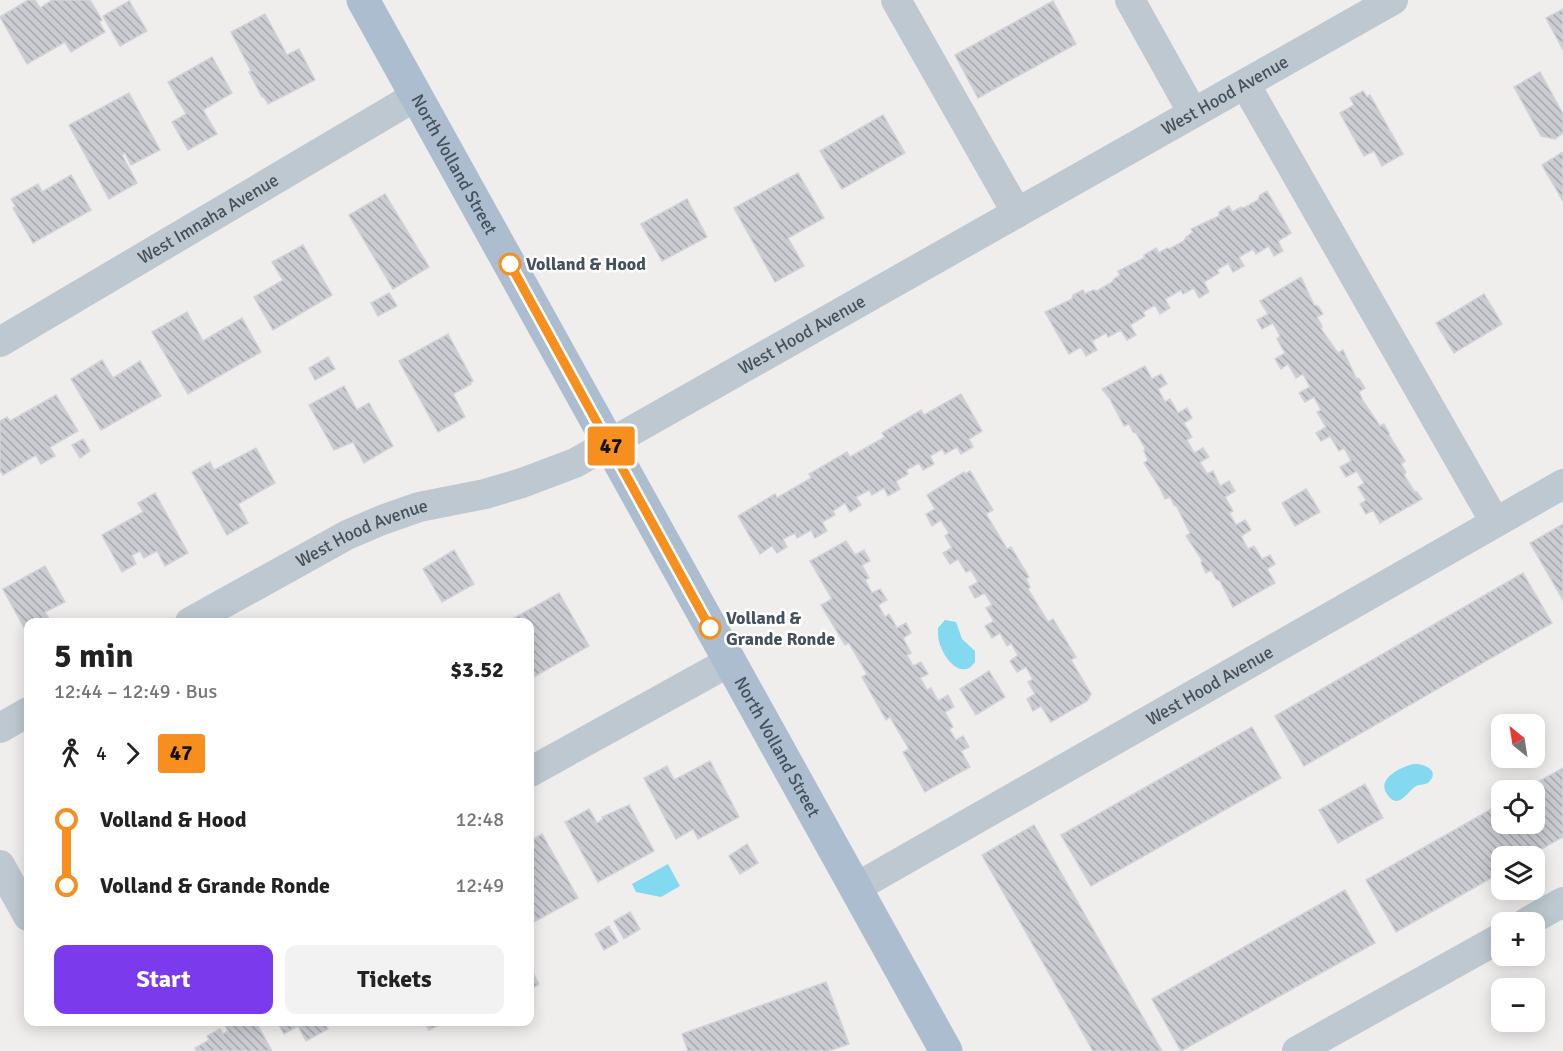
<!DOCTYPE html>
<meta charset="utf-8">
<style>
:root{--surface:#fff;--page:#f2f2f2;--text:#222;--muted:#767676;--accent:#7c3aed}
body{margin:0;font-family:Signika,sans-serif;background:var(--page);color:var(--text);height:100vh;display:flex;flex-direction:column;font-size:22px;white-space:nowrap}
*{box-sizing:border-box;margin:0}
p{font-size:20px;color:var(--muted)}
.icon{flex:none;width:33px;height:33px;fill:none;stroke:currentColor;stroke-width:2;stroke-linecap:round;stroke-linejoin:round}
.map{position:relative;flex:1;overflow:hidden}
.sheet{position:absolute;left:24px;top:618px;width:510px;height:408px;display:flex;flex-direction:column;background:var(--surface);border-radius:12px;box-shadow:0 3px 15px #0003}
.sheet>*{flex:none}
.badge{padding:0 12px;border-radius:4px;font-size:21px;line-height:39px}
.needle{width:39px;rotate:330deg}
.tools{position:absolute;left:1491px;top:714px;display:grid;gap:12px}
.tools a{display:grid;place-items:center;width:54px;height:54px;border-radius:12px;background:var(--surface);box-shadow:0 3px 15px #0003;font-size:30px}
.map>.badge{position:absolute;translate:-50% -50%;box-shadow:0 0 0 3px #fff}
.legs{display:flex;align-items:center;gap:9px;height:66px;padding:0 30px;font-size:20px}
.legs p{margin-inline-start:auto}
.overview{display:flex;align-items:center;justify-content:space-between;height:102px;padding:0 30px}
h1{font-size:33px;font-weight:800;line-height:45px}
.cta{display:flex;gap:12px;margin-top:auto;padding:12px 30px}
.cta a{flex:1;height:69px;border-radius:12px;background:var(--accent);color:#fff;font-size:24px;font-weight:800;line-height:69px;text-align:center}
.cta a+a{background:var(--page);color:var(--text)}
ul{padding:0 30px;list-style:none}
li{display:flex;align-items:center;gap:21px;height:66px;font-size:22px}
li i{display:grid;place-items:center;width:9px;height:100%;margin:0 8px;background:currentColor}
li i::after{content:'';width:15px;height:15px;margin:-8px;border:4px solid;border-radius:50%;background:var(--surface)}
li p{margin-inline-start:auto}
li:first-child i{background:linear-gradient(#0000 50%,currentColor 0)}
li:last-child i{background:linear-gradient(currentColor 50%,#0000 0)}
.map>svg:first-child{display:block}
.water{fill:#83d9f0}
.building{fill:url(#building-back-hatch);stroke:#d1d3d9;stroke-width:1.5}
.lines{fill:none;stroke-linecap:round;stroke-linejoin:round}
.minor{stroke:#bdc8d0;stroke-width:30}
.major{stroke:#abbdce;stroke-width:33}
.line-1-casing{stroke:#fff;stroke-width:14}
.line-1{stroke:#f78f1e;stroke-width:9}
.stop-1-dot{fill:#fff;stroke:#f78f1e;stroke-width:3}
.labels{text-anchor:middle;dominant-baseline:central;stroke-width:5;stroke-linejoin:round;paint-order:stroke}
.street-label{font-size:18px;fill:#45515c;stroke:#fff}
.stop-label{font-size:18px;font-weight:bold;fill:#45515c;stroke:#fff;text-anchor:start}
</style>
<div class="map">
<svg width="1563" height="1051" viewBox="0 0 1563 1051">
<defs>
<pattern id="building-back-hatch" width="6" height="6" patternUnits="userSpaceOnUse" patternTransform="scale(1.5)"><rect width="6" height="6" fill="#caccd2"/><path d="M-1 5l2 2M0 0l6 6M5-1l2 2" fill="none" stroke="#a6a8ae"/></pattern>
</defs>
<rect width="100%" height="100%" fill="#f0eded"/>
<g class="water">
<path d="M945 620 956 622 962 639 975 651V662C963 680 946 661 941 647 938 641 938 634 938 628Z"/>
<path d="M1413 764C1423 763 1441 770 1429 782 1426 785 1420 784 1416 786 1407 792 1398 811 1387 794 1376 778 1402 767 1413 764Z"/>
<polygon points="668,864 680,886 661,897 636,892 632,884"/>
</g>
<g class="building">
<polygon points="28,0 35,0 40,8 52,0 90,0 102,20 99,22 105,32 71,52 65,42 27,64 0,17"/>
<polygon points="129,1 147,31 120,46 103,16"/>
<polygon points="1053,1 1076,44 978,98 955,55"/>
<polygon points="1563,9 1563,50 1546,18"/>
<polygon points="265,14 287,55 299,49 315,80 268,104 264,97 262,97 249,72 251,71 231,32"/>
<polygon points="212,57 232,93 203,110 217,134 188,150 172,122 186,114 168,82"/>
<polygon points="1540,72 1563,114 1563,133 1555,139 1541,136 1514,87"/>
<polygon points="1363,91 1367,97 1370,95 1403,154 1382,166 1374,151 1364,156 1340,113 1354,105 1350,98"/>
<polygon points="129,93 160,150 131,165 125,153 122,155 137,183 109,199 69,125"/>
<polygon points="883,115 905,153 842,189 820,151"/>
<polygon points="1563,152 1563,201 1542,165"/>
<polygon points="798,173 824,218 788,238 804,266 775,282 734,208"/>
<polygon points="71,175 91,210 33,243 13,208 16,207 11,199 38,184 42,192"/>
<polygon points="1267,191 1291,233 1278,241 1283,251 1274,256 1269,246 1256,254 1253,249 1239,257 1244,266 1233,272 1228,263 1217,270 1219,273 1204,282 1209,292 1199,298 1194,288 1183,294 1181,290 1165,299 1170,308 1160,314 1155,305 1143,312 1145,316 1130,325 1136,335 1127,340 1121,330 1108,337 1106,333 1092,341 1097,350 1086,356 1081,347 1069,354 1045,312 1072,299 1073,295 1083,290 1085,294 1093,290 1097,291 1112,282 1114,279 1120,275 1118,271 1144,258 1144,255 1156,248 1159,253 1167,248 1169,249 1184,241 1186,237 1193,232 1191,229 1219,216 1219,212 1229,206 1232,212 1241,207 1244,208 1258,200 1260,195"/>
<polygon points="385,194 429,267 393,289 349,215"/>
<polygon points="687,199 707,237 662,261 641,224"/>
<polygon points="303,245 332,295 273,330 254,297 283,280 272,262"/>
<polygon points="1301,277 1314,305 1318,306 1323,314 1317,317 1322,326 1321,329 1338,353 1343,350 1356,378 1359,379 1365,388 1359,392 1363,401 1380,426 1384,424 1389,433 1389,435 1405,461 1401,464 1406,472 1404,475 1414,491 1417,492 1422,499 1380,523 1373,510 1366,514 1360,504 1366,500 1358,487 1364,483 1357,471 1346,477 1340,467 1351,461 1344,448 1339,451 1330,436 1321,441 1316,433 1326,427 1317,412 1321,410 1314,397 1305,402 1299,393 1310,387 1303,374 1296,378 1288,364 1281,369 1275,359 1285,353 1277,339 1280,336 1273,323 1262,329 1257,320 1268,314 1260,301"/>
<polygon points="389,293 397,306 378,316 371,303"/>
<polygon points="1484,294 1502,324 1454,353 1436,323"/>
<polygon points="187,312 203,341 242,318 261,352 188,394 152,332"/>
<polygon points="448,334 473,381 471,382 471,384 453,394 465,417 438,432 399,361"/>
<polygon points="328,357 335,369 315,380 309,368"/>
<polygon points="102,360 113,378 140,361 161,396 101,430 71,379"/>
<polygon points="1145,366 1152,379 1161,374 1167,384 1158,389 1165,402 1170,399 1178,413 1187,408 1192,418 1184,423 1192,437 1187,440 1194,453 1203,448 1209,457 1200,462 1207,474 1213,471 1220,486 1229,481 1235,491 1225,497 1233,511 1229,513 1236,525 1245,520 1251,530 1241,536 1248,549 1254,546 1262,559 1270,555 1275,564 1267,569 1275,583 1233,607 1220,581 1216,579 1211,570 1206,573 1201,563 1202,560 1186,536 1190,533 1177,507 1174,505 1170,497 1165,499 1160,488 1144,463 1148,460 1144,451 1145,448 1136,433 1133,432 1129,424 1124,426 1110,399 1102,389"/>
<polygon points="344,386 357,410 369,403 393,446 364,463 353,442 334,450 309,405"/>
<polygon points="961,394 982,431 969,439 973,447 961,454 957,447 945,454 942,449 930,456 934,464 923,470 919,463 906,470 908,474 896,481 900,489 888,496 884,488 872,495 869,490 856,497 861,505 850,512 845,503 833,511 835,515 822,522 827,531 815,538 811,530 797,538 795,533 783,539 787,547 777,553 772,546 760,554 738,516 775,494 777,498 811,478 809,474 847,452 850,457 885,437 882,433 921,410 924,415"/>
<polygon points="56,395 78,431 50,447 55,456 41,464 36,455 3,475 0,470 0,421 7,417 10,421"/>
<polygon points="83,439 90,451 80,458 72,445"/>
<polygon points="256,448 275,483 238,504 248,523 227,535 192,472 210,462 214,470"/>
<polygon points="970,471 993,510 986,514 1007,549 1011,547 1029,577 1026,579 1030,587 1028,589 1048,622 1053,619 1076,657 1071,660 1091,694 1087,701 1051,722 1041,706 1033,711 1027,699 1035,694 1028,682 1033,679 1026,667 1017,672 1010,661 1018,655 1011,643 1007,646 1000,633 992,638 985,626 994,621 986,608 992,605 985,593 975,598 969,587 978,582 971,570 966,572 958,559 950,564 943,553 952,548 945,536 949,533 941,520 932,526 926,514 935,509 927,495 964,472 965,474"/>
<polygon points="1306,489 1320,512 1295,526 1282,503"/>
<polygon points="155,493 188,553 165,566 157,551 144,558 140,551 132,555 136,564 122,572 102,535 143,512 138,503"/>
<polygon points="1563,524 1563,600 1530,543"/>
<polygon points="846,541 855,555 864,550 870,561 862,565 869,578 865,580 872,593 880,589 887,600 878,605 885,617 889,614 897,628 906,623 911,633 903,638 911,653 907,655 913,666 921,662 928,674 920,678 927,690 931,688 938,701 948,695 954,707 945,712 953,727 949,729 956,740 963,736 969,747 961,751 970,767 925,792 903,752 909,749 890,717 886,720 862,677 867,674 849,643 845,645 821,605 832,599 810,561"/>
<polygon points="454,550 474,584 442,602 423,569"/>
<polygon points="45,566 65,602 45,612 51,622 28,622 28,635 3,589"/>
<polygon points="1523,573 1552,623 1304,766 1275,716"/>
<polygon points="559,593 589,646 530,679 530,622 507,622"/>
<polygon points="989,671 1005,697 976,715 960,689"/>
<polygon points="1252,727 1281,778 1091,886 1061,835"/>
<polygon points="710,761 739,817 698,839 693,829 676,839 644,778 667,766 674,780"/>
<polygon points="1563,768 1563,837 1529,856 1502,856 1502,872 1396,932 1366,880 1502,803 1502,824 1534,824 1534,790 1523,790"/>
<polygon points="1365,784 1383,818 1338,843 1319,810"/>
<polygon points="629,805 654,851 598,882 565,822 589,809 597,823 603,819 602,817"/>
<polygon points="1034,825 1162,1051 1093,1051 982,855"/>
<polygon points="542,834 578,898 530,924 530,841"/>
<polygon points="747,844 758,863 740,874 729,856"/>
<polygon points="1345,890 1375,943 1181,1051 1152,999"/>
<polygon points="630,912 640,929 624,939 614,921"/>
<polygon points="609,926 618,942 604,950 595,934"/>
<polygon points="530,968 539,984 530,990"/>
<polygon points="826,982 849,1044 828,1051 688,1051 682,1034"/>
<polygon points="223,1022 256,1022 272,1051 197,1051 195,1048 209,1040 207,1036 220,1029 223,1034 228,1031"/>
<polygon points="277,1022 324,1022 328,1029 306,1041 298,1026 284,1034"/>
<polygon points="424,1022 445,1022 429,1030"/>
</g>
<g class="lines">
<g class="minor">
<polyline points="896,0 1017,213"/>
<polyline points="1130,0 1193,113"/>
<polyline points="1245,84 1495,522"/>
<path id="s1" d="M0 342 416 96"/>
<path id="s2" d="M190 622 347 535 382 520 419 507 485 494 522 483 575 463 1393 0"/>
<polyline points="0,728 28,712"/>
<polyline points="530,772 729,662"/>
<polyline points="0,865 28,916"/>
<path id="s3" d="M857 887 1563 484"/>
<polyline points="1527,922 1563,902"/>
<polyline points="1297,1051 1502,937"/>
</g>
<path class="major" id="s4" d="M363 0 946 1051"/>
</g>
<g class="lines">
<defs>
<polyline id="line-1" points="510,264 710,628"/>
</defs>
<use href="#line-1" class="line-1-casing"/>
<use href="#line-1" class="line-1"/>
</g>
<g class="stop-1-dot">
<circle cx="510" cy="264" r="10"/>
<circle cx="710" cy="628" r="10"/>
</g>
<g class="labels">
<g class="street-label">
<text stroke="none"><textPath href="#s2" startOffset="1166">West Hood Avenue</textPath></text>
<text stroke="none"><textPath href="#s4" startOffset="188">North Volland Street</textPath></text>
<text stroke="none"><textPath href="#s1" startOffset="242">West Imnaha Avenue</textPath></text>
<text stroke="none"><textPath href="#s2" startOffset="680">West Hood Avenue</textPath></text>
<text stroke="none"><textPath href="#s2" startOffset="194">West Hood Avenue</textPath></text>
<text stroke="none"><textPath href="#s3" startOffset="406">West Hood Avenue</textPath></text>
<text stroke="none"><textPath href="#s4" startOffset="854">North Volland Street</textPath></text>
</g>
<g class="stop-label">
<text x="526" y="264">Volland &amp; Hood</text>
<text x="726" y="618">Volland &amp;<tspan x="726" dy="21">Grande Ronde</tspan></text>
</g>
</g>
</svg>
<div class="tools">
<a><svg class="needle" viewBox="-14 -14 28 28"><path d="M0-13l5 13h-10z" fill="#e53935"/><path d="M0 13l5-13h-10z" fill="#767676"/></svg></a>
<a><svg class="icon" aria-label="locate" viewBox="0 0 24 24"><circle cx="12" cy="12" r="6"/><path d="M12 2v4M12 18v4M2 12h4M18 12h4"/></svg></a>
<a><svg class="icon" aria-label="layers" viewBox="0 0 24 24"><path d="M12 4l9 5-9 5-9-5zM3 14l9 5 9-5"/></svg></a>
<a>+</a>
<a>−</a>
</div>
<b class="badge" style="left:611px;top:446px;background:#f78f1e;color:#111">47</b>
<section class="sheet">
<div class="overview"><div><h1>5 min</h1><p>12:44 – 12:49 · Bus</p></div><b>$3.52</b></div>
<div class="legs"><svg class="icon" aria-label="walk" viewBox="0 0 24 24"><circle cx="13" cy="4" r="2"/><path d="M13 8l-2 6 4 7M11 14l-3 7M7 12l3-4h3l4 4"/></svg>4<svg class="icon" aria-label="forward" viewBox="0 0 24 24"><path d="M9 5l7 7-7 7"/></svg><b class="badge" style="background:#f78f1e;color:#111">47</b></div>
<ul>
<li><i style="color:#f78f1e"></i><b>Volland &amp; Hood</b><p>12:48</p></li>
<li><i style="color:#f78f1e"></i><b>Volland &amp; Grande Ronde</b><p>12:49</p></li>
</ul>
<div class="cta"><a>Start</a><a>Tickets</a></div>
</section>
</div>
